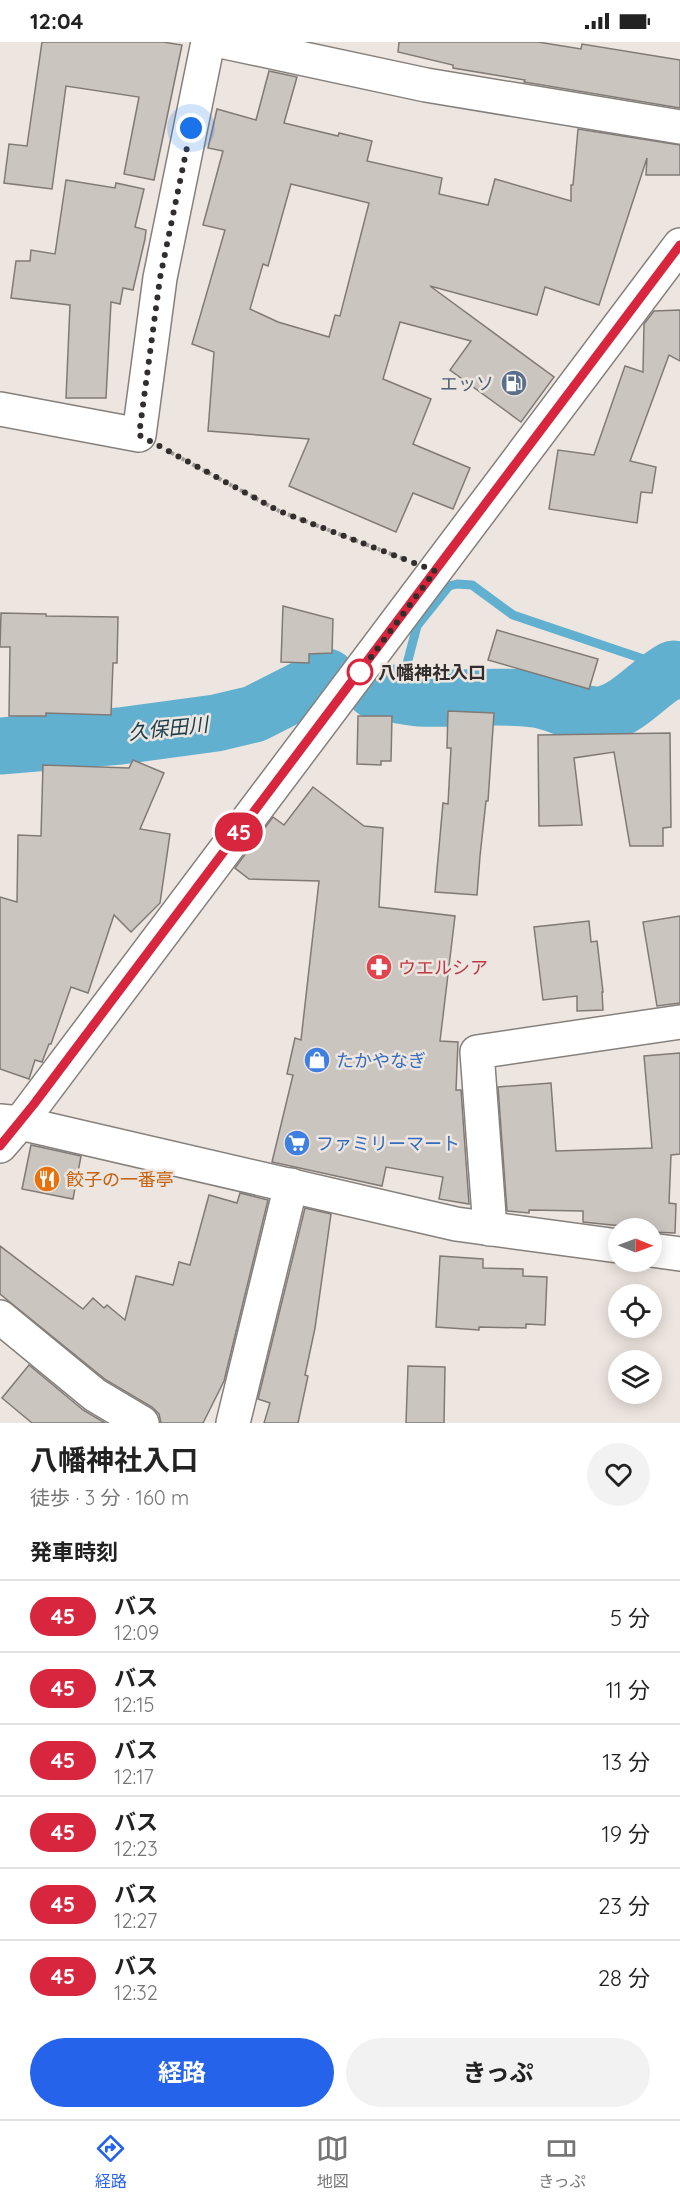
<!DOCTYPE html>
<html lang="ja">
<meta charset="utf-8">
<style>
:root{--surface:#fff;--page:#f2f2f2;--text:#222;--muted:#767676;--line:#e0e0e0;--accent:#2563eb}
body{margin:0;font-family:Quicksand,"Noto Sans JP",sans-serif;background:var(--page);color:var(--text);height:100vh;display:flex;flex-direction:column;font-size:22px;white-space:nowrap}
*{box-sizing:border-box;margin:0}
p{font-size:20px;color:var(--muted)}
.icon{flex:none;width:33px;height:33px;fill:none;stroke:currentColor;stroke-width:2;stroke-linecap:round;stroke-linejoin:round}
.map{position:relative;height:1381px;overflow:hidden}
.details{display:flex;flex-direction:column;background:var(--surface);flex:1}
.details>*{flex:none}
.badge{padding:0 12px;border-radius:20px;font-size:21px;line-height:39px}
.needle{width:39px;rotate:91deg}
.tools{position:absolute;left:608px;top:1176px;display:grid;gap:12px}
.tools a{display:grid;place-items:center;width:54px;height:54px;border-radius:50%;background:var(--surface);box-shadow:0 3px 15px #0003;font-size:30px}
.you{position:absolute;width:30px;height:30px;margin:-15px;border:4px solid #fff;border-radius:50%;background:#1a73e8;box-shadow:0 0 0 9px #1a73e833}
.map>.badge{position:absolute;translate:-50% -50%;box-shadow:0 0 0 3px #fff}
h2{padding:0 30px;font-size:22px;line-height:54px}
.round{display:grid;place-items:center;flex:none;width:63px;height:63px;border-radius:32px;background:var(--page)}
.head{display:flex;align-items:center;justify-content:space-between;height:102px;padding:0 30px}
h1{font-size:28px;font-weight:700;line-height:45px}
.button{display:flex;gap:12px;margin-top:auto;padding:12px 30px}
.button a{flex:1;height:69px;border-radius:36px;background:var(--accent);color:#fff;font-size:24px;font-weight:700;line-height:69px;text-align:center}
.button a+a{background:var(--page);color:var(--text)}
ul{padding:0;list-style:none}
li{display:flex;align-items:center;gap:18px;height:72px;padding:0 30px;border-top:2px solid var(--line)}
li div{flex:1}
li b{display:block;font-size:22px}
li em{font-style:normal}
li .badge{min-width:66px;font-weight:700;text-align:center}
.status{display:flex;justify-content:space-between;align-items:center;height:42px;padding:0 30px;background:var(--surface);direction:ltr}
.status svg{height:16px;fill:currentColor}
.tabs{display:flex;justify-content:space-around;align-items:center;height:84px;border-top:2px solid var(--line);background:var(--surface);font-size:16px;color:var(--muted)}
.tabs a{display:grid;justify-items:center;gap:3px}
.tabs .current{color:var(--accent)}
.map>svg:first-child{display:block}
.lines{fill:none;stroke-linecap:round;stroke-linejoin:round}
.stream{stroke:#61b0d0;stroke-width:9}
.river{stroke:#61b0d0;stroke-width:57}
.building{fill:#cbc5c0;stroke:#807a76;stroke-width:1.5;fill-rule:evenodd}
.street-casing{stroke:#86807c;stroke-width:36}
.primary-casing{stroke:#86807c;stroke-width:36}
.path{stroke:#a19b98;stroke-width:4;stroke-dasharray:3 3;stroke-linecap:butt}
.street{stroke:#fff;stroke-width:33}
.primary{stroke:#fff;stroke-width:33}
.line-casing{stroke:#fff;stroke-width:14}
.line{stroke:#d7263d;stroke-width:9}
.walk{stroke:#312e2d;stroke-width:6;stroke-dasharray:0 10.8}
.stop-dot{fill:#fff;stroke:#d7263d;stroke-width:3}
.labels{text-anchor:middle;dominant-baseline:central;stroke-width:5;stroke-linejoin:round;paint-order:stroke}
.service-label{font-size:18px;fill:#4e5e75;stroke:#ece5e0;text-anchor:end}
.stop-label{font-size:18px;font-weight:bold;fill:#312e2d;stroke:#ece5e0;text-anchor:start}
.health-label{font-size:18px;fill:#be3a42;stroke:#ece5e0;text-anchor:start}
.shop-label{font-size:18px;fill:#366cbe;stroke:#ece5e0;text-anchor:start}
.food-label{font-size:18px;fill:#c56008;stroke:#ece5e0;text-anchor:start}
.water-label{font-size:20px;font-style:italic;fill:#193d4b;stroke:#ece5e0}
</style>
<div class="status"><b>12:04</b><svg viewBox="0 0 49 12"><path d="M0 12V9h3v3zM5 12V6h3v6zM10 12V3h3v9zM15 12V0h3v12zM26 1h20v11H26zM47 4h2v5h-2z"/></svg></div>
<div class="map">
<svg width="680" height="1381" viewBox="0 0 680 1381">
<rect width="100%" height="100%" fill="#ece5e0"/>
<g class="lines">
<polyline class="stream" points="399,652 417,584 449,544 457,542 472,543 513,573 673,627"/>
<g class="river">
<path d="M374 648C389 650 404 655 419 656 457 658 496 652 534 657 555 659 584 677 605 672 631 665 649 640 673 627L680 629"/>
<polyline points="0,704 120,694 216,681 254,672 327,635"/>
</g>
</g>
<g class="building">
<polygon points="42,0 163,0 182,3 154,138 124,132 139,55 66,44 52,147 4,141 9,102 27,104"/>
<polygon points="399,0 538,0 581,7 582,2 680,18 680,66 524,40 525,38 453,26 453,23 398,10"/>
<path d="M269 29 297 35 284 81 338 94 339 91 372 99 367 119 442 136 439 152 488 163 495 137 571 159V143H573L578 87 680 103V133H646L647 116 599 263 545 245 537 273 430 244 554 335 521 380 450 328 471 299 400 280 383 337 431 357 413 402 470 426 453 467 413 451 396 490 289 444 309 397 208 389 214 310 192 302 225 188 203 183 223 109 208 106 217 67 256 78ZM291 142 369 161 340 274 335 273 329 295 278 280 250 267 263 222 268 224Z"/>
<polygon points="66,138 115,146 116,141 144,147 135,185 146,188 145,197 133,248 123,246 120,262 111,260 106,356 66,356 70,263 11,256 16,219 30,219 31,208 55,212"/>
<polygon points="680,268 680,319 669,313 630,419 656,425 652,451 641,450 637,481 549,467 558,408 594,413 625,324 643,330 644,282 654,269"/>
<polygon points="283,564 333,577 332,611 309,612 309,621 281,620"/>
<polygon points="1,571 46,572 46,574 118,575 117,621 113,621 111,673 46,671 46,674 9,674 10,605 0,605"/>
<polygon points="497,588 598,617 589,647 488,618"/>
<polygon points="448,669 494,671 488,759 486,759 480,814 477,853 435,850 443,761 448,762 451,706 447,706"/>
<polygon points="358,674 392,674 391,719 381,719 381,723 357,722"/>
<polygon points="670,691 671,785 663,786 663,804 630,804 614,710 574,716 582,783 539,784 538,693"/>
<polygon points="133,718 164,731 140,787 170,792 160,861 131,890 114,873 88,951 71,945 51,1002 49,1002 42,1020 35,1018 29,1037 0,1027 0,855 17,860 18,793 41,794 43,723 129,726"/>
<polygon points="313,745 364,784 383,786 379,865 455,874 440,999 458,1000 456,1048 461,1048 469,1162 439,1157 443,1135 386,1125 382,1144 272,1120 293,1033 287,1032 295,996 301,998 319,839 249,837 235,826 273,775 284,783"/>
<polygon points="680,874 680,961 657,964 643,880"/>
<polygon points="589,879 591,900 597,899 603,950 602,950 603,968 577,969 577,954 543,958 534,885"/>
<polygon points="680,1011 680,1112 671,1113 669,1161 676,1162 675,1191 651,1190 651,1186 631,1186 631,1185 583,1180 583,1169 529,1168 529,1171 507,1169 498,1045 551,1041 556,1109 652,1106 644,1014"/>
<polygon points="31,1103 81,1114 73,1157 22,1147"/>
<polygon points="240,1151 268,1158 224,1339 203,1381 161,1381 159,1372 152,1365 106,1338 0,1252 0,1204 83,1267 93,1256 104,1266 107,1263 125,1278 136,1234 173,1243 179,1220 190,1223 209,1153 237,1161"/>
<polygon points="305,1166 331,1172 315,1286 305,1333 308,1334 298,1381 264,1381 270,1361 258,1357"/>
<polygon points="440,1214 483,1217 483,1226 523,1227 523,1234 547,1235 545,1283 526,1282 526,1286 479,1285 479,1288 436,1285"/>
<polygon points="29,1323 83,1368 105,1381 32,1381 2,1356"/>
<polygon points="408,1324 445,1325 444,1381 406,1381"/>
</g>
<g class="lines">
<defs>
<g id="street">
<polyline points="225,0 426,43 680,85"/>
<polyline points="0,367 139,393 160,236 208,0"/>
<polyline points="0,1079 20,1081 456,1182 618,1204"/>
<polyline points="490,1187 477,1010 680,980"/>
<polyline points="651,1208 680,1212"/>
<polyline points="0,1275 95,1353 142,1381"/>
<polyline points="233,1381 291,1143"/>
</g>
<polyline id="primary" points="0,1104 20,1081 680,203"/>
</defs>
<use href="#street" class="street-casing"/>
<use href="#primary" class="primary-casing"/>
<polyline class="path" points="166,408 279,469 404,517"/>
<use href="#street" class="street"/>
<use href="#primary" class="primary"/>
</g>
<g class="lines">
<defs>
<polyline id="line" points="0,1104 34,1062 680,203"/>
</defs>
<use href="#line" class="line-casing"/>
<use href="#line" class="line"/>
<polyline class="walk" points="191,86 160,236 139,393 279,469 435,529 360,630"/>
</g>
<defs>
<symbol id="fuel-disc" viewBox="-11 -11 22 22"><circle r="9.5" fill="#5c6f8a" stroke="#ece5e0"/><path d="M-5.5-6h7V0h2V4h1.3V-2.5L3-4.5l.8-.8L6-3V5H2.5V1h-1V6h-7ZM-4.2-4.7v3.2H.2V-4.7Z" fill="#fff"/></symbol>
<symbol id="pharmacy-disc" viewBox="-11 -11 22 22"><circle r="9.5" fill="#e0444e" stroke="#ece5e0"/><path d="M-2-6h4v4h4v4h-4v4h-4v-4h-4v-4h4Z" fill="#fff"/></symbol>
<symbol id="shop-disc" viewBox="-11 -11 22 22"><circle r="9.5" fill="#3f7fe0" stroke="#ece5e0"/><path d="M-5-2.5h2.3a2.7 3.5 0 0 1 5.4 0H5L5.5 6h-11ZM-1.5-2.5h3a1.5 2.3 0 0 0-3 0Z" fill="#fff"/></symbol>
<symbol id="supermarket-disc" viewBox="-11 -11 22 22"><circle r="9.5" fill="#3f7fe0" stroke="#ece5e0"/><path d="M-6-5.5h2.5l.6 2H6L4.5 2H-2.5L-4.4-4H-6ZM-1.5 3.2a1.3 1.3 0 1 0 .1 0ZM3 3.2a1.3 1.3 0 1 0 .1 0Z" fill="#fff"/></symbol>
<symbol id="restaurant-disc" viewBox="-11 -11 22 22"><circle r="9.5" fill="#e8710a" stroke="#ece5e0"/><path d="M-5-6h1v4h1v-4h1v4h1v-4h1v5L-1.5 .5V6h-2V.5L-5-1ZM5-6V6H3V1.5H1.5Q1.5-4 5-6Z" fill="#fff"/></symbol>
</defs>
<g fill-rule="evenodd">
<use href="#fuel-disc" x="499" y="326" width="30" height="30"/>
<use href="#pharmacy-disc" x="364" y="910" width="30" height="30"/>
<use href="#shop-disc" x="302" y="1003" width="30" height="30"/>
<use href="#supermarket-disc" x="282" y="1086" width="30" height="30"/>
<use href="#restaurant-disc" x="32" y="1122" width="30" height="30"/>
</g>
<circle class="stop-dot" cx="360" cy="630" r="12"/>
<g class="labels">
<g class="service-label">
<text x="494" y="341">エッソ</text>
</g>
<g class="stop-label">
<text x="378" y="630">八幡神社入口</text>
</g>
<g class="health-label">
<text x="398" y="925">ウエルシア</text>
</g>
<g class="shop-label">
<text x="336" y="1018">たかやなぎ</text>
<text x="316" y="1101">ファミリーマート</text>
</g>
<g class="food-label">
<text x="66" y="1137">餃子の一番亭</text>
</g>
<g class="water-label">
<text transform="translate(168 686) rotate(-6)">久保田川</text>
</g>
</g>
</svg>
<div class="tools">
<a><svg class="needle" viewBox="-14 -14 28 28"><path d="M0-13l5 13h-10z" fill="#e53935"/><path d="M0 13l5-13h-10z" fill="#767676"/></svg></a>
<a><svg class="icon" aria-label="locate" viewBox="0 0 24 24"><circle cx="12" cy="12" r="6"/><path d="M12 2v4M12 18v4M2 12h4M18 12h4"/></svg></a>
<a><svg class="icon" aria-label="layers" viewBox="0 0 24 24"><path d="M12 4l9 5-9 5-9-5zM3 14l9 5 9-5"/></svg></a>
</div>
<div class="you" style="left:191px;top:86px"></div>
<b class="badge" style="left:239px;top:790px;background:#d7263d;color:#fff">45</b>
</div>
<section class="details">
<div class="head"><div><h1>八幡神社入口</h1><p>徒歩 · 3 分 · 160 m</p></div><a class="round"><svg class="icon" aria-label="heart" viewBox="0 0 24 24"><path d="M12 20l-8-8c-3-5 5-10 8-4 3-6 11-1 8 4z"/></svg></a></div>
<h2>発車時刻</h2>
<ul>
<li><span class="badge" style="background:#d7263d;color:#fff">45</span><div><b>バス</b><p>12:09</p></div><em>5 分</em></li>
<li><span class="badge" style="background:#d7263d;color:#fff">45</span><div><b>バス</b><p>12:15</p></div><em>11 分</em></li>
<li><span class="badge" style="background:#d7263d;color:#fff">45</span><div><b>バス</b><p>12:17</p></div><em>13 分</em></li>
<li><span class="badge" style="background:#d7263d;color:#fff">45</span><div><b>バス</b><p>12:23</p></div><em>19 分</em></li>
<li><span class="badge" style="background:#d7263d;color:#fff">45</span><div><b>バス</b><p>12:27</p></div><em>23 分</em></li>
<li><span class="badge" style="background:#d7263d;color:#fff">45</span><div><b>バス</b><p>12:32</p></div><em>28 分</em></li>
</ul>
<div class="button"><a>経路</a><a>きっぷ</a></div>
</section>
<nav class="tabs">
<a class="current"><svg class="icon" aria-label="directions" viewBox="0 0 24 24"><path d="M12 3l9 9-9 9-9-9zM9 14v-3h6M13 9l2 2-2 2"/></svg>経路</a>
<a><svg class="icon" aria-label="map" viewBox="0 0 24 24"><path d="M3 6l6-2 6 2 6-2v14l-6 2-6-2-6 2zM9 4v14M15 6v14"/></svg>地図</a>
<a><svg class="icon" aria-label="tickets" viewBox="0 0 24 24"><path d="M3 7h18v10H3zM15 7v10"/></svg>きっぷ</a>
</nav>
